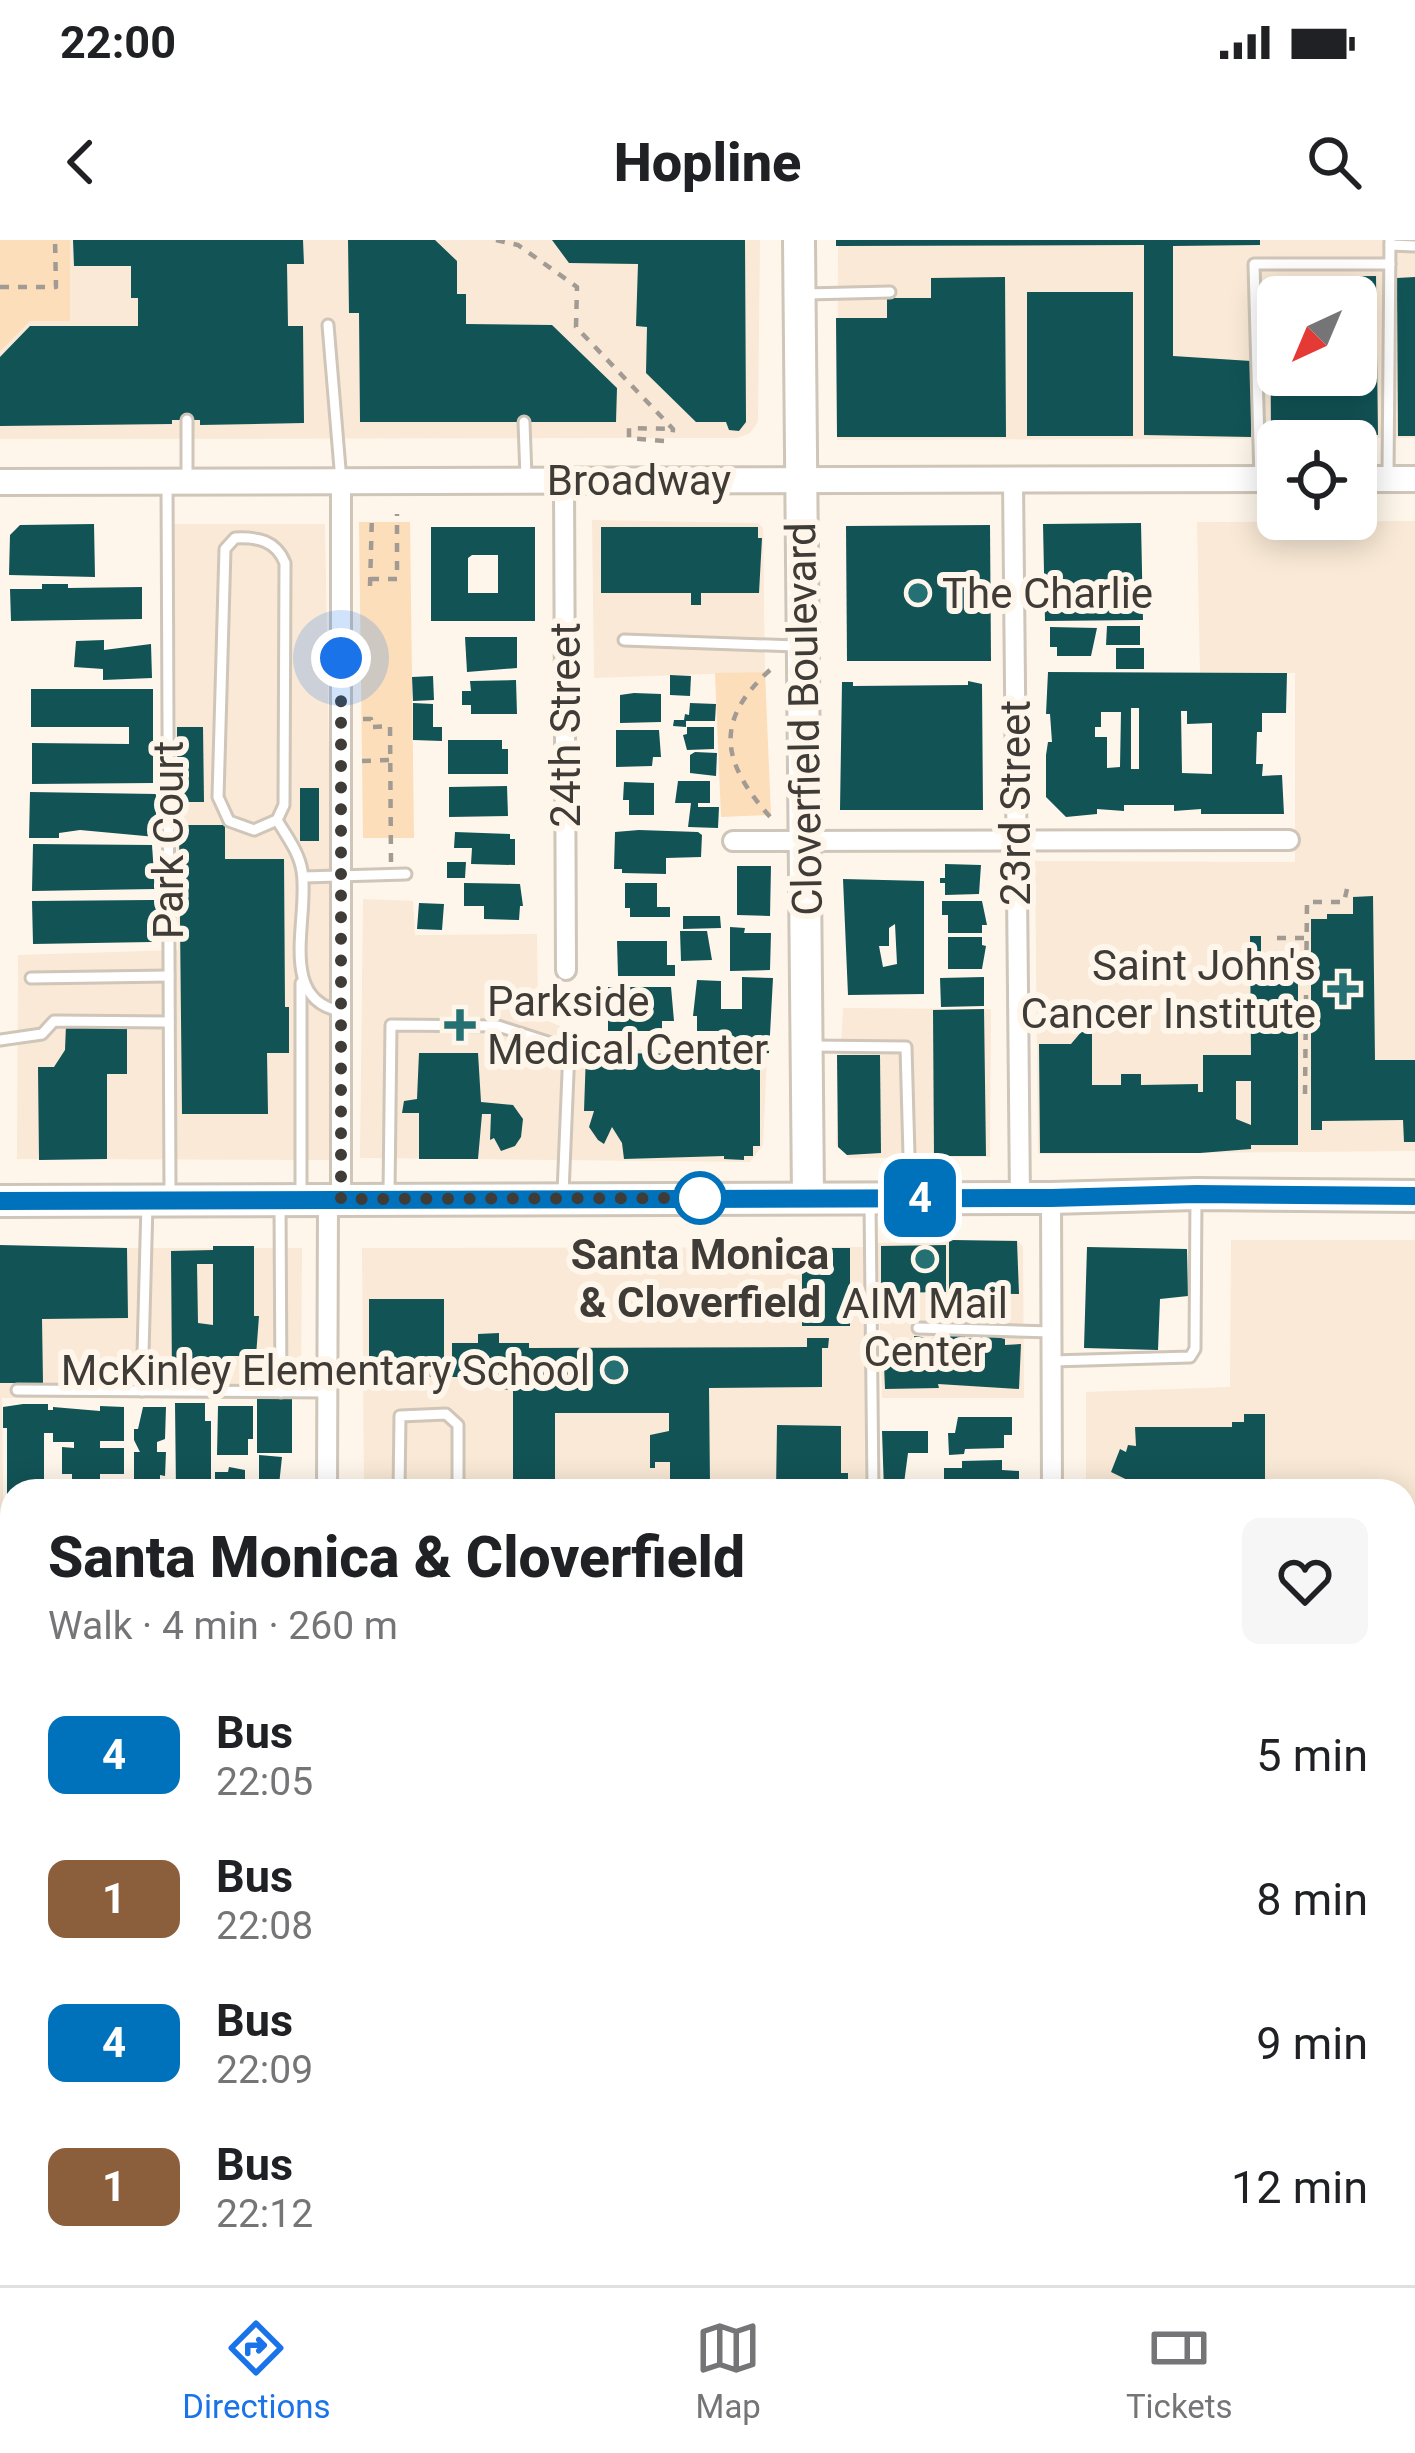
<!DOCTYPE html>
<meta charset="utf-8">
<style>
:root{--surface:#fff;--page:#f6f6f6;--text:#202124;--muted:#757577;--line:#e0e0e0;--accent:#1a73e8}
body{margin:0;font-family:Roboto,sans-serif;background:var(--page);color:var(--text);height:100vh;display:flex;flex-direction:column;font-size:45px;white-space:nowrap}
*{box-sizing:border-box;margin:0}
p{font-size:39px;color:var(--muted)}
.icon{flex:none;width:66px;height:66px;fill:none;stroke:currentColor;stroke-width:2;stroke-linecap:round;stroke-linejoin:round}
.map{position:relative;flex:1;overflow:hidden}
.side{position:absolute;left:0px;top:1239px;width:1416px;height:807px;display:flex;flex-direction:column;background:var(--surface);border-radius:36px 36px 0 0;box-shadow:0 6px 30px #0003}
.side>*{flex:none}
.badge{padding:0 24px;border-radius:18px;font-size:42px;line-height:78px}
.needle{width:78px;rotate:224deg}
.fabs{position:absolute;left:1257px;top:36px;display:grid;gap:24px}
.fabs a{display:grid;place-items:center;width:120px;height:120px;border-radius:18px;background:var(--surface);box-shadow:0 6px 30px #0003;font-size:60px}
.you{position:absolute;width:60px;height:60px;margin:-30px;border:9px solid #fff;border-radius:50%;background:#1a73e8;box-shadow:0 0 0 18px #1a73e833}
.map>.badge{position:absolute;translate:-50% -50%;box-shadow:0 0 0 6px #fff}
.round{display:grid;place-items:center;flex:none;width:126px;height:126px;border-radius:18px;background:var(--page)}
.overview{display:flex;align-items:center;justify-content:space-between;height:204px;padding:0 48px}
h1{font-size:57px;font-weight:800;line-height:90px}
ul{padding:0;list-style:none}
li{display:flex;align-items:center;gap:36px;height:144px;padding:0 48px}
li div{flex:1}
li b{display:block;font-size:45px}
li em{font-style:normal}
li .badge{min-width:132px;font-weight:700;text-align:center}
.status{display:flex;justify-content:space-between;align-items:center;height:84px;padding:0 60px;background:var(--surface);direction:ltr}
.status svg{height:33px;fill:currentColor}
header{display:flex;justify-content:space-between;align-items:center;height:156px;padding:0 48px;background:var(--surface);font-size:54px;font-weight:800}
.dock{display:flex;justify-content:space-around;align-items:center;height:168px;border-top:3px solid var(--line);background:var(--surface);font-size:33px;color:var(--muted)}
.dock a{display:grid;justify-items:center;gap:6px}
.dock .on{color:var(--accent)}
.map>svg:first-child{display:block}
.built{fill:#f9e9d6;fill-rule:evenodd}
.green{fill:#fcdebb}
.building{fill:#125356;fill-rule:evenodd}
.lines{fill:none;stroke-linecap:round;stroke-linejoin:round}
.service-casing{stroke:#cfc5b8;stroke-width:15}
.minor-casing{stroke:#cfc5b8;stroke-width:24}
.tertiary-casing{stroke:#cfc5b8;stroke-width:30}
.primary-casing{stroke:#cfc5b8;stroke-width:36}
.path{stroke:#a29b93;stroke-width:4.5;stroke-dasharray:9 9;stroke-linecap:butt}
.service{stroke:#fff;stroke-width:9}
.minor{stroke:#fff;stroke-width:18}
.tertiary{stroke:#fff;stroke-width:24}
.primary{stroke:#fff;stroke-width:30}
.line-casing{stroke:#fff;stroke-width:27}
.line{stroke:#0072bc;stroke-width:18}
.walk{stroke:#3f3b36;stroke-width:12;stroke-dasharray:0 21.6}
.poi-dot{fill:#257073;stroke:#fff6eb;stroke-width:4.5}
.stop-dot{fill:#fff;stroke:#0072bc;stroke-width:6}
.labels{text-anchor:middle;dominant-baseline:central;stroke-width:12;stroke-linejoin:round;paint-order:stroke}
.street-label{font-size:42px;fill:#3f3b36;stroke:#fff6eb}
.poi-label{font-size:42px;fill:#3f3b36;stroke:#fff6eb;text-anchor:start}
.stop-label{font-size:42px;font-weight:bold;fill:#3f3b36;stroke:#fff6eb}
</style>
<div class="status"><b>22:00</b><svg viewBox="0 0 49 12"><path d="M0 12V9h3v3zM5 12V6h3v6zM10 12V3h3v9zM15 12V0h3v12zM26 1h20v11H26zM47 4h2v5h-2z"/></svg></div>
<header><svg class="icon" aria-label="back" viewBox="0 0 24 24"><path d="M15 5l-7 7 7 7"/></svg>Hopline<svg class="icon" aria-label="search" viewBox="0 0 24 24"><circle cx="10" cy="10" r="6"/><path d="M15 15l6 6"/></svg></header>
<div class="map">
<svg width="1415" height="2045" viewBox="0 0 1415 2045">
<rect width="100%" height="100%" fill="#fff6eb"/>
<g class="built">
<polygon points="0,0 760,0 758,182 750,193 737,198 0,199"/>
<path d="M838 0H1415V198L837 200ZM1278 57H1356V135H1278Z"/>
<polygon points="592,280 758,283 763,288 765,432 594,438"/>
<polygon points="1415,281 1415,911 1038,914 1035,621 1295,622 1295,433 1200,433 1197,282"/>
<polygon points="174,284 325,284 336,920 17,919 18,715 178,710"/>
<polygon points="363,659 413,661 415,695 537,694 538,777 577,793 581,805 767,817 763,905 750,922 360,918"/>
<polygon points="843,768 991,769 990,917 849,918 836,905"/>
<polygon points="1017,1000 1023,1007 1024,1158 882,1158 877,1003"/>
<polygon points="1231,1000 1415,1000 1415,1639 1404,1639 1404,1251 1086,1251 1086,1152 1230,1147"/>
<polygon points="864,1007 865,1251 364,1251 362,1008"/>
<polygon points="0,1008 302,1008 301,1158 2,1158 4,1327 0,1327"/>
<rect x="143" y="2034" width="160" height="11"/>
</g>
<g class="green">
<polygon points="0,0 70,0 70,81 30,81 0,111"/>
<polygon points="359,282 410,282 414,598 363,598"/>
<polygon points="765,432 771,575 721,577 715,433"/>
</g>
<g class="building">
<polygon points="73,0 303,0 304,24 287,24 288,86 303,86 304,183 200,185 200,180 172,180 172,184 0,186 0,117 30,86 138,86 138,58 131,58 131,26 74,26"/>
<polygon points="348,0 435,0 457,21 457,54 466,54 466,84 552,85 617,148 616,182 360,182 359,73 349,73"/>
<polygon points="552,0 745,0 746,182 739,191 729,190 726,182 696,182 646,133 647,87 636,86 638,24 569,23"/>
<polygon points="836,0 1260,0 1260,5 1173,6 1173,116 1251,121 1251,197 1144,195 1144,5 836,6"/>
<path d="M1376 36 1378 195 1271 196 1270 37ZM1278 57H1356V135H1278Z"/>
<polygon points="1005,37 1006,197 837,197 836,78 887,78 887,58 931,58 931,38"/>
<polygon points="1415,37 1415,196 1398,196 1397,38"/>
<rect x="1027" y="52" width="106" height="144"/>
<polygon points="1141,283 1143,380 1045,381 1043,284"/>
<polygon points="94,284 95,337 9,335 10,295 20,285"/>
<polygon points="990,285 991,421 847,421 846,286"/>
<path d="M431 287H535V381H431ZM472 315H498V353H468V318Z"/>
<polygon points="601,287 758,287 758,298 762,298 759,353 701,353 701,365 691,365 691,353 601,353"/>
<polygon points="42,344 68,344 68,348 142,347 142,379 11,381 10,349 42,349"/>
<polygon points="1107,386 1140,386 1140,405 1106,405"/>
<polygon points="1050,387 1097,388 1091,416 1057,416 1057,407 1050,407"/>
<polygon points="465,397 517,397 517,428 467,432"/>
<polygon points="104,400 104,410 151,404 152,438 103,440 103,429 74,427 76,401"/>
<rect x="1116" y="408" width="28" height="21"/>
<path d="M1048 432 1287 433 1286 473H1262V492H1257L1256 524H1263L1262 536 1282 535 1284 574H1201V569L1174 571V565H1124V571L1097 569V574L1066 577 1046 557V515L1048 502H1052L1050 474H1046ZM1131 468H1139V529H1131ZM1181 471H1187V484L1212 483V534L1182 533ZM1101 472H1121L1120 527 1107 528V497H1095V487H1101Z"/>
<polygon points="670,435 691,436 690,456 670,455"/>
<polygon points="433,436 434,460 413,461 412,437"/>
<polygon points="516,440 517,474 471,474 471,465 462,465 462,451 471,451 470,441"/>
<polygon points="968,441 982,444 983,570 840,570 842,442 853,442 853,446 968,445"/>
<polygon points="31,449 153,449 153,543 32,544 32,503 129,504 129,487 31,487"/>
<polygon points="634,453 661,454 661,482 620,483 620,455"/>
<polygon points="413,463 433,464 433,487 442,487 442,501 413,500"/>
<polygon points="690,463 716,464 715,481 686,481 686,487 673,486 674,480 684,480 685,474 689,475"/>
<polygon points="177,487 203,487 204,562 177,562"/>
<polygon points="687,487 714,487 714,509 687,510 683,495 687,494"/>
<polygon points="616,490 659,490 661,517 653,517 652,526 616,527"/>
<polygon points="448,500 502,500 502,509 508,509 508,534 448,534"/>
<polygon points="695,512 717,513 716,536 690,533 690,515"/>
<polygon points="678,541 710,541 710,563 698,563 698,567 719,567 718,588 688,587 691,563 675,563"/>
<polygon points="624,542 654,543 654,575 629,575 629,560 623,560"/>
<polygon points="507,546 508,576 449,577 449,547"/>
<rect x="300" y="548" width="19" height="53"/>
<polygon points="30,552 156,554 156,597 80,590 59,593 59,598 29,598"/>
<polygon points="179,585 225,585 225,619 284,619 285,767 289,767 289,813 267,813 268,874 182,874"/>
<polygon points="639,590 698,592 702,595 701,617 666,618 666,634 622,633 622,629 614,629 615,592"/>
<polygon points="455,592 510,594 510,599 515,599 515,625 471,624 472,608 454,608"/>
<polygon points="33,604 152,605 155,649 32,651"/>
<polygon points="447,622 466,622 465,638 447,638"/>
<polygon points="945,624 981,625 979,654 945,655 945,643 940,643 940,638 945,638"/>
<polygon points="737,626 771,626 770,676 737,675"/>
<path d="M843 639 924 641V754L848 755ZM895 684 897 724 883 727 879 706H889V688Z"/>
<polygon points="464,643 520,644 523,666 520,666 519,680 484,679 484,666 464,666"/>
<polygon points="625,643 657,643 657,667 670,667 670,677 630,677 630,668 625,668"/>
<polygon points="1373,656 1375,820 1415,820 1415,902 1404,902 1403,880 1322,881 1322,890 1311,890 1311,679 1327,679 1327,674 1353,674 1353,657"/>
<polygon points="151,660 156,660 156,679 152,679 152,702 33,704 32,661"/>
<polygon points="942,661 982,661 987,685 982,685 982,693 948,693 948,675 942,675"/>
<polygon points="419,663 444,664 442,690 417,689"/>
<polygon points="683,676 720,676 721,688 683,689"/>
<polygon points="730,687 745,688 744,693 771,693 770,730 730,731"/>
<polygon points="680,691 707,691 712,720 681,721"/>
<path d="M1250 696H1261V718H1298V905H1251V909L1200 913H1040L1039 804H1071L1087 785 1092 790V845H1121V834H1141V845L1198 844V852H1203V815H1251ZM1236 841H1251V885L1236 879Z"/>
<polygon points="948,697 982,697 982,705 986,706 982,729 948,729"/>
<polygon points="617,701 667,701 667,725 675,725 675,736 618,736"/>
<polygon points="742,737 773,738 769,813 760,814 760,906 753,906 753,916 744,916 744,920 724,919 724,916 624,919 622,903 612,887 604,904 598,900 589,887 594,871 584,871 586,813 721,814 721,791 697,791 697,776 693,776 697,740 721,741 721,769 742,769"/>
<polygon points="984,737 984,766 941,767 940,738"/>
<polygon points="608,747 671,747 674,781 662,781 662,791 608,791"/>
<polygon points="984,769 986,916 934,916 933,770"/>
<polygon points="66,785 127,786 127,834 107,834 107,919 39,920 38,827 54,827 65,810"/>
<polygon points="419,813 478,813 481,862 513,865 523,879 521,897 515,906 501,911 494,898 490,900 491,874 482,874 478,919 419,919 419,873 402,873 404,861 417,859"/>
<polygon points="837,815 880,815 881,913 847,915 838,907"/>
<polygon points="953,1000 1017,1001 1019,1054 949,1053 949,1002"/>
<polygon points="0,1005 127,1008 128,1078 42,1079 43,1143 0,1143"/>
<polygon points="946,1005 946,1052 881,1053 881,1006"/>
<path d="M213 1006H254V1076H259L256 1116H228L231 1130 228 1134H212L213 1141 179 1142 172 1139 171 1011 213 1010ZM197 1024H213V1085L198 1083Z"/>
<polygon points="1087,1007 1187,1009 1188,1056 1160,1059 1158,1110 1084,1108"/>
<rect x="802" y="1008" width="48" height="78"/>
<polygon points="369,1059 444,1059 444,1137 369,1136"/>
<polygon points="499,1093 499,1103 529,1103 529,1108 807,1107 807,1098 829,1098 828,1108 822,1108 822,1147 709,1148 710,1245 721,1244 721,1251 698,1251 698,1240 670,1240 670,1222 655,1222 655,1228 650,1228 650,1195 669,1191 669,1173 555,1173 555,1241 529,1241 529,1251 513,1251 513,1150 493,1149 493,1137 452,1137 452,1103 478,1103 478,1094"/>
<polygon points="938,1094 965,1094 965,1099 992,1096 1005,1099 1005,1105 1021,1104 1019,1149 938,1144 939,1148 885,1149 883,1100 914,1099 914,1096 938,1099"/>
<polygon points="257,1158 292,1159 292,1213 257,1213"/>
<polygon points="175,1163 205,1163 205,1181 211,1181 211,1251 176,1251"/>
<polygon points="23,1164 48,1164 48,1170 53,1170 53,1167 100,1171 100,1166 124,1167 124,1201 100,1201 100,1208 124,1208 124,1234 100,1234 100,1240 123,1240 123,1251 52,1251 52,1240 72,1240 72,1234 62,1234 62,1207 74,1208 74,1202 53,1202 53,1193 44,1193 44,1251 12,1251 12,1276 7,1276 7,1188 3,1188 3,1167"/>
<polygon points="218,1166 253,1166 253,1199 248,1199 248,1215 217,1215"/>
<polygon points="143,1167 166,1167 165,1199 157,1202 157,1212 166,1212 165,1236 160,1235 160,1251 134,1251 134,1212 140,1212 134,1200 134,1189 138,1189"/>
<polygon points="1244,1174 1265,1174 1265,1251 1150,1251 1111,1232 1120,1209 1126,1212 1128,1205 1136,1206 1135,1187 1232,1187 1232,1182 1244,1182"/>
<polygon points="958,1177 1012,1177 1012,1195 1004,1195 1004,1208 965,1209 964,1214 949,1215 948,1193 955,1193"/>
<polygon points="777,1185 841,1186 841,1233 848,1233 848,1251 776,1251"/>
<polygon points="882,1191 928,1191 928,1213 908,1213 903,1251 884,1251"/>
<polygon points="259,1215 282,1217 279,1245 259,1245"/>
<polygon points="1002,1220 1002,1230 1019,1231 1019,1248 1006,1248 1006,1244 1001,1244 1002,1251 944,1249 944,1228 962,1228 962,1221"/>
<polygon points="229,1227 245,1230 245,1251 215,1251 215,1232 228,1232"/>
<polygon points="1415,1276 1415,1525 1404,1525 1404,1279"/>
<polygon points="6,1369 12,1369 12,1475 7,1475"/>
<rect x="0" y="1505" width="12" height="21"/>
<polygon points="6,1531 12,1531 12,1626 7,1626"/>
<rect x="20" y="2034" width="74" height="11"/>
<polygon points="114,2034 136,2034 137,2045 114,2045"/>
<polygon points="386,2034 500,2034 501,2045 386,2045"/>
<rect x="529" y="2034" width="119" height="11"/>
<rect x="739" y="2034" width="120" height="11"/>
<rect x="887" y="2034" width="26" height="11"/>
<rect x="958" y="2034" width="52" height="11"/>
<polygon points="1102,2034 1219,2034 1219,2045 1103,2045"/>
<polygon points="1328,2034 1367,2034 1366,2045 1316,2045 1315,2040 1329,2040"/>
</g>
<g class="lines">
<defs>
<g id="service">
<polyline points="1390,5 1415,6"/>
<polyline points="806,54 890,52"/>
<polyline points="328,85 341,241"/>
<polyline points="524,182 526,237"/>
<polyline points="1388,235 1390,0"/>
<polyline points="1260,239 1254,24 1390,24"/>
<polyline points="187,240 187,180"/>
<polyline points="167,245 170,954"/>
<path d="M235 298C257 297 276 300 285 323L284 565 277 580 254 590 229 581 218 557 225 309Z"/>
<polyline points="624,400 796,406"/>
<path d="M277 580C287 597 299 612 302 631 310 676 276 760 341 771"/>
<polyline points="304,637 406,634"/>
<polyline points="31,738 169,736"/>
<polyline points="0,800 42,794 54,781 169,782"/>
<polyline points="811,806 906,807 910,952"/>
<polyline points="389,952 391,785 498,786 569,809 563,953"/>
<polyline points="301,954 301,743"/>
<polyline points="870,962 873,1251"/>
<polyline points="280,965 281,1152"/>
<polyline points="918,1088 1052,1092"/>
<polyline points="1052,1121 1190,1117 1195,1109 1196,956"/>
<polyline points="17,1150 329,1152"/>
<polyline points="142,1151 147,964"/>
<polyline points="399,1251 400,1176 446,1174 458,1185 458,1251"/>
<polyline points="11,1491 12,1491"/>
<polyline points="157,2034 157,2045"/>
<polyline points="215,2034 215,2045"/>
<polyline points="272,2034 272,2045"/>
<polyline points="877,2034 877,2045"/>
<polyline points="1235,2034 1235,2045"/>
<polyline points="510,2045 511,2034"/>
</g>
<g id="minor">
<polyline points="564,240 566,730"/>
<polyline points="1013,241 1020,958"/>
<polyline points="733,601 1289,600"/>
<polyline points="1051,958 1052,1251"/>
<polyline points="341,959 341,241"/>
<polyline points="327,1251 328,960"/>
<polyline points="1412,1676 1414,2045"/>
<polyline points="0,1684 12,1684"/>
<polyline points="695,2034 695,2045"/>
<polyline points="1054,2034 1054,2045"/>
<polyline points="333,2045 333,2034"/>
</g>
<g id="tertiary">
<polyline points="1356,239 1415,239"/>
<polyline points="0,242 1278,239"/>
</g>
<g id="primary">
<polyline points="799,0 808,958"/>
<polyline points="0,961 1051,958 1196,954 1415,956"/>
</g>
</defs>
<use href="#service" class="service-casing"/>
<use href="#minor" class="minor-casing"/>
<use href="#tertiary" class="tertiary-casing"/>
<use href="#primary" class="primary-casing"/>
<g class="path">
<polyline points="496,0 518,5 577,47 576,87 673,189 672,201"/>
<polyline points="0,47 56,47 55,0"/>
<polyline points="664,201 629,198 629,188 673,189"/>
<polyline points="370,339 397,339 397,274"/>
<polyline points="370,346 372,274"/>
<path d="M770 430C711 483 724 525 771 578"/>
<polyline points="363,479 371,479 371,487 390,486 391,622"/>
<polyline points="362,521 389,520"/>
<polyline points="1277,698 1307,698"/>
<polyline points="1305,854 1307,662 1344,662 1347,649"/>
<polyline points="1404,1606 1413,1608"/>
</g>
<use href="#service" class="service"/>
<use href="#minor" class="minor"/>
<use href="#tertiary" class="tertiary"/>
<use href="#primary" class="primary"/>
</g>
<g class="lines">
<defs>
<polyline id="line" points="0,961 1051,958 1196,954 1415,956"/>
</defs>
<use href="#line" class="line-casing"/>
<use href="#line" class="line"/>
<polyline class="walk" points="341,418 341,959 700,958"/>
</g>
<g class="poi-dot">
<circle cx="918" cy="353" r="12"/>
<path d="M1337 731h12v12h12v12h-12v12h-12v-12h-12v-12h12z"/>
<path d="M454 767h12v12h12v12h-12v12h-12v-12h-12v-12h12z"/>
<circle cx="925" cy="1019" r="12"/>
<circle cx="614" cy="1130" r="12"/>
</g>
<circle class="stop-dot" cx="700" cy="958" r="24"/>
<g class="labels">
<g class="street-label">
<text x="639" y="240">Broadway</text>
<text transform="translate(804 479) rotate(-91)">Cloverfield Boulevard</text>
<text transform="translate(565 485) rotate(-90)">24th Street</text>
<text transform="translate(1015 563) rotate(-90)">23rd Street</text>
<text transform="translate(168 600) rotate(-90)">Park Court</text>
</g>
<g class="poi-label">
<text x="942" y="353">The Charlie</text>
<text x="1316" y="725" text-anchor="end">Saint John's<tspan x="1316" dy="48">Cancer Institute</tspan></text>
<text x="487" y="761">Parkside<tspan x="487" dy="48">Medical Center</tspan></text>
<text x="925" y="1063" text-anchor="middle">AIM Mail<tspan x="925" dy="48">Center</tspan></text>
<text x="590" y="1130" text-anchor="end">McKinley Elementary School</text>
</g>
<g class="stop-label">
<text x="700" y="1014">Santa Monica<tspan x="700" dy="48">&amp; Cloverfield</tspan></text>
</g>
</g>
</svg>
<div class="fabs">
<a><svg class="needle" viewBox="-14 -14 28 28"><path d="M0-13l5 13h-10z" fill="#e53935"/><path d="M0 13l5-13h-10z" fill="#757577"/></svg></a>
<a><svg class="icon" aria-label="locate" viewBox="0 0 24 24"><circle cx="12" cy="12" r="6"/><path d="M12 2v4M12 18v4M2 12h4M18 12h4"/></svg></a>
</div>
<div class="you" style="left:341px;top:418px"></div>
<b class="badge" style="left:920px;top:958px;background:#0072bc;color:#fff">4</b>
<section class="side">
<div class="overview"><div><h1>Santa Monica &amp; Cloverfield</h1><p>Walk · 4 min · 260 m</p></div><a class="round"><svg class="icon" aria-label="heart" viewBox="0 0 24 24"><path d="M12 20l-8-8c-3-5 5-10 8-4 3-6 11-1 8 4z"/></svg></a></div>
<ul>
<li><span class="badge" style="background:#0072bc;color:#fff">4</span><div><b>Bus</b><p>22:05</p></div><em>5 min</em></li>
<li><span class="badge" style="background:#8b5e3c;color:#fff">1</span><div><b>Bus</b><p>22:08</p></div><em>8 min</em></li>
<li><span class="badge" style="background:#0072bc;color:#fff">4</span><div><b>Bus</b><p>22:09</p></div><em>9 min</em></li>
<li><span class="badge" style="background:#8b5e3c;color:#fff">1</span><div><b>Bus</b><p>22:12</p></div><em>12 min</em></li>
</ul>
</section>
</div>
<nav class="dock">
<a class="on"><svg class="icon" aria-label="directions" viewBox="0 0 24 24"><path d="M12 3l9 9-9 9-9-9zM9 14v-3h6M13 9l2 2-2 2"/></svg>Directions</a>
<a><svg class="icon" aria-label="map" viewBox="0 0 24 24"><path d="M3 6l6-2 6 2 6-2v14l-6 2-6-2-6 2zM9 4v14M15 6v14"/></svg>Map</a>
<a><svg class="icon" aria-label="tickets" viewBox="0 0 24 24"><path d="M3 7h18v10H3zM15 7v10"/></svg>Tickets</a>
</nav>
